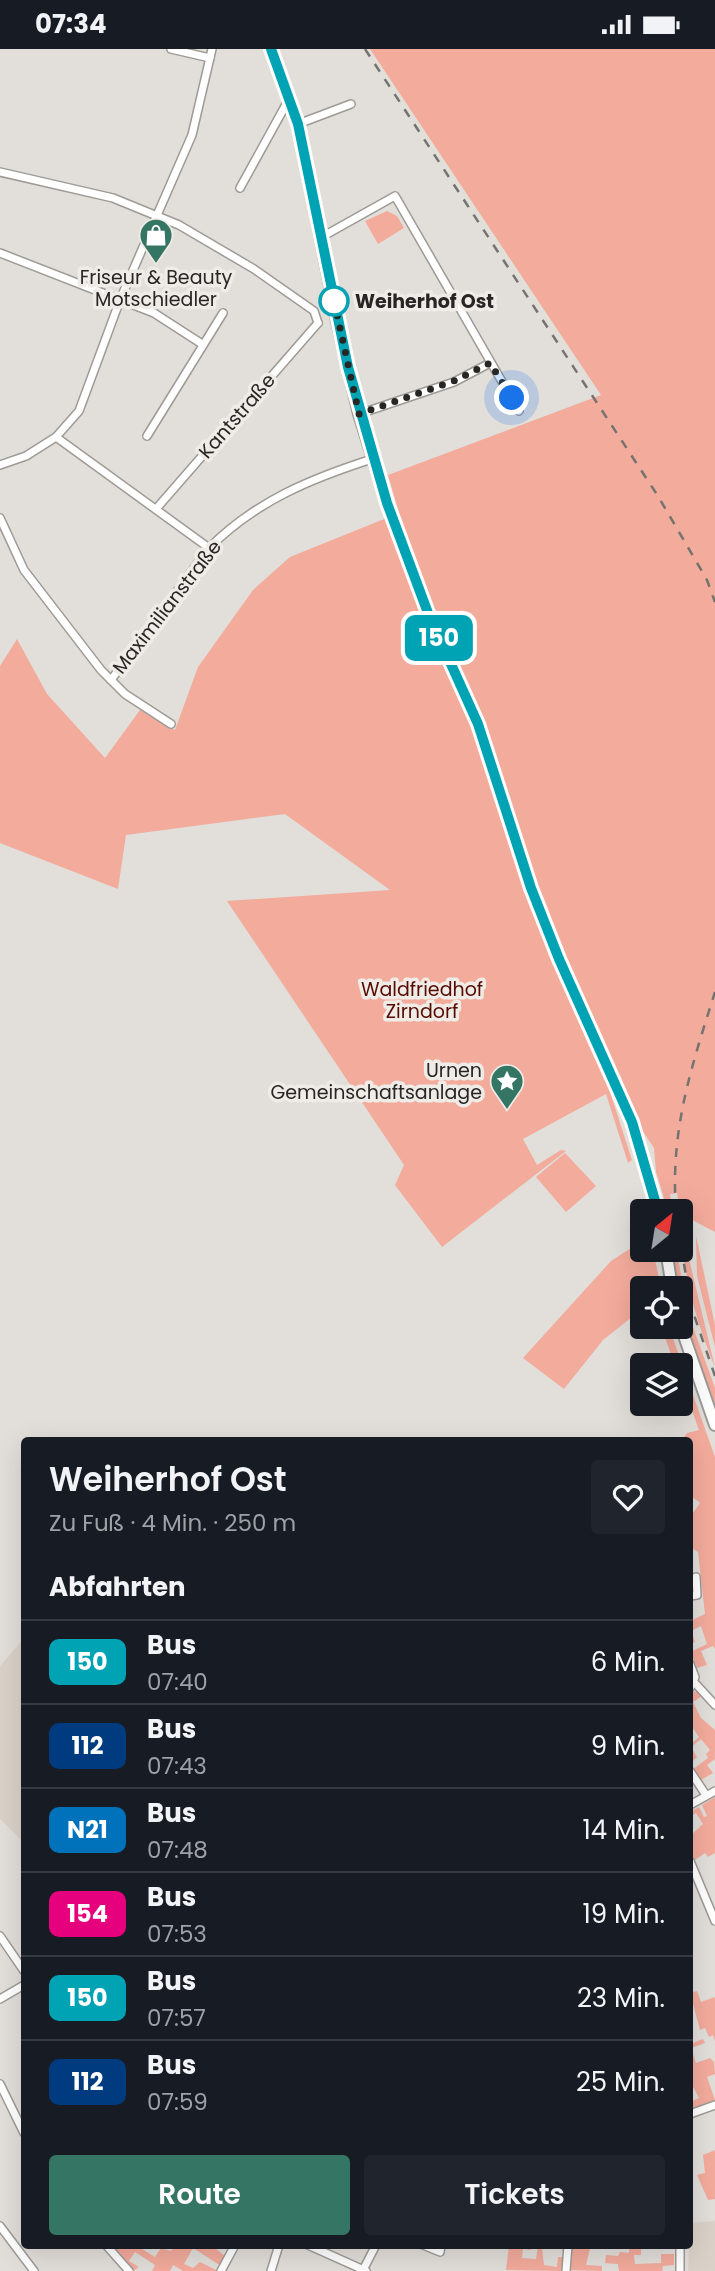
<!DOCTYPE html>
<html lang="de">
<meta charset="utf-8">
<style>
:root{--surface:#171b24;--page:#20242c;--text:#f1f3f6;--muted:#9ea1a6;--line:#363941;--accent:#357564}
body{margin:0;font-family:Poppins,sans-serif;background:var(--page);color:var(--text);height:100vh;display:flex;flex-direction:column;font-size:26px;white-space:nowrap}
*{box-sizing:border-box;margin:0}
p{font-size:23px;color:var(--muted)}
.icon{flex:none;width:38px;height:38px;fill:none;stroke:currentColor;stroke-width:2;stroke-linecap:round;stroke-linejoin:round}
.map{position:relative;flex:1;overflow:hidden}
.panel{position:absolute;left:21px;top:1388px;width:672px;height:812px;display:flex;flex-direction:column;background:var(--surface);border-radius:7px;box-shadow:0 7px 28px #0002}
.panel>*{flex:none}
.badge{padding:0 14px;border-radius:10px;font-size:24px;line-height:46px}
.needle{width:46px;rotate:30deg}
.fabs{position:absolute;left:630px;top:1150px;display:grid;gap:14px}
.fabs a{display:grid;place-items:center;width:63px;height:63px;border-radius:7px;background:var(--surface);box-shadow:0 7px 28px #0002;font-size:35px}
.you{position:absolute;width:35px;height:35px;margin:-18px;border:5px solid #fff;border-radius:50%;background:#1a73e8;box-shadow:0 0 0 10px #1a73e833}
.map>.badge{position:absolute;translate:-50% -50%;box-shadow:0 0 0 4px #fff}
h2{padding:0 28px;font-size:26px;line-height:63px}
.round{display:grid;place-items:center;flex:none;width:74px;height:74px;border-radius:7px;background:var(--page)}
.head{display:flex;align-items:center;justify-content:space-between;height:119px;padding:0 28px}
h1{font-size:33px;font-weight:600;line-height:52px}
.primary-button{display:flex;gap:14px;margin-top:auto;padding:14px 28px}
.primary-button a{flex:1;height:80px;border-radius:7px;background:var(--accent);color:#fff;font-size:28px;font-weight:600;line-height:80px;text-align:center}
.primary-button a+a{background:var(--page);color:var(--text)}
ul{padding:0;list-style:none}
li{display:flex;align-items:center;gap:21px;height:84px;padding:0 28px;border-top:2px solid var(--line)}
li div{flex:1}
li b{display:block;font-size:26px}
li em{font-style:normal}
li .badge{min-width:77px;font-weight:700;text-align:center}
.status{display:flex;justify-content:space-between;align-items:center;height:49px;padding:0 35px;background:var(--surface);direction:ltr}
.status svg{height:19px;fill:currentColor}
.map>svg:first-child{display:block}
.built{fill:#dad2c8}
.green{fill:#f3ab9c}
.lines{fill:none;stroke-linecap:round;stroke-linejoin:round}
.street-casing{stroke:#9e9b96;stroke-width:10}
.secondary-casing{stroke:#9e9b96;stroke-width:14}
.street{stroke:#fff;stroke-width:7}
.secondary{stroke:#fff;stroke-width:10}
.rail{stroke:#757370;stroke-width:2.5;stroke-dasharray:9 9;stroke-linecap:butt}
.line-casing{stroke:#fff;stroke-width:16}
.line{stroke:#00a3b4;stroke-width:10}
.walk{stroke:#272624;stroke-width:7;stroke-dasharray:0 12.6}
.stop-dot{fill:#fff;stroke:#00a3b4;stroke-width:3.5}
.labels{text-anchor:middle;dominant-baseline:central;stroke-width:7;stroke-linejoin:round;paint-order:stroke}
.poi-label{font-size:19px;fill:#272624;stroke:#efebe7}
.stop-label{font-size:19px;font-weight:bold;fill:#272624;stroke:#efebe7;text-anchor:start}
.street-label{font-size:19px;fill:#272624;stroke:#efebe7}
.park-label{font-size:19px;fill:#570b01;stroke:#efebe7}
</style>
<div class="status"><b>07:34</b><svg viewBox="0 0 49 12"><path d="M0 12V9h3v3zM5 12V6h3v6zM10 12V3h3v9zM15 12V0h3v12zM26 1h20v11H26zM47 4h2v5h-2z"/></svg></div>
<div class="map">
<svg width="715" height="2222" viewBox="0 0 715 2222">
<rect width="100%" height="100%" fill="#e2deda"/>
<g class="built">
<polygon points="24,1589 24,1794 0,1770 0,1617"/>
<polygon points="715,2172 715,2222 688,2222 690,2174"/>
</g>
<g class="green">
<polygon points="370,0 715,0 715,1183 681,1165 677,1144 670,1145 672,1162 668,1162 656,1123 654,1099 638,1075 623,1037 615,1041 630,1075 630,1089 613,1042 610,1043 632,1111 628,1114 606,1045 523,1090 537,1116 561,1101 566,1102 442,1198 395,1136 404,1116 227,852 390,841 285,765 126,786 118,840 0,794 0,617 17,590 47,645 105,709 140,661 175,681 198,618 253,541 290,508 399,464 388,426 601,346"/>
<polygon points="387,162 397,167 404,179 378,195 365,172"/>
<polygon points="565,1104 596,1137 566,1163 536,1128"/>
<path d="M681 1170 688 1171 691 1178 683 1185 715 1318C696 1273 681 1219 681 1170Z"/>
<polygon points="696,1187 715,1276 715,1298 697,1227"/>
<polygon points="642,1192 642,1200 653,1201 661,1239 642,1239 642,1260 603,1291 564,1340 523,1309 611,1212"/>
<polygon points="671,1201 677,1201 686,1259 715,1339 715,1359 691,1296"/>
<polygon points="661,1278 669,1278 715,1408 715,1600 713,1597 701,1602 707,1616 697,1619 690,1603 707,1595 701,1577 691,1582 695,1593 690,1596 690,1572 705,1565 698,1503 690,1498 690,1468 700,1454 690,1446 690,1391 682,1391 687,1384 699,1381 681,1331 681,1316 675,1316"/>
<polygon points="692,1642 705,1645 693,1653 701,1669 715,1681 715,1710 707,1716 713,1724 701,1731 692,1721 708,1709 706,1705 710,1701 701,1690 691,1698 697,1708 690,1714 690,1696 699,1688 690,1675 690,1643"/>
<polygon points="715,1748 715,1804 708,1808 705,1804 695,1811 690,1804 690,1792 693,1790 691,1786 703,1775 696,1764 690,1768 690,1763 699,1758 704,1768 707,1767 702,1756"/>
<polygon points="697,1942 701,1953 715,1948 715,1992 713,1986 709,1988 705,1979 700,1981 690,1944"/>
<polygon points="703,1990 705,1994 691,1999 696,2014 710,2009 714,2013 715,2025 707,2028 715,2051 690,2060 690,2053 699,2049 690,2032 690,1995"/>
<polygon points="715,2101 715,2150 708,2151 697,2126 705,2124 703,2106"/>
<polygon points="117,2196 144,2196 142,2200 155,2208 161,2199 171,2202 175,2196 216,2196 215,2199 226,2208 221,2217 193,2199 184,2215 193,2219 200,2213 218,2222 183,2222 173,2216 170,2222 152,2222 155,2216 135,2203 129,2212 139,2218 133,2222 115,2201"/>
<polygon points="509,2196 532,2196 531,2201 523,2200 522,2209 536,2210 538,2196 545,2196 542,2199 544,2216 557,2218 558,2208 564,2208 563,2222 506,2221"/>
<polygon points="570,2196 591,2196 586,2216 602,2217 602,2222 568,2221"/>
<polygon points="629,2200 641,2200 641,2206 634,2206 635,2215 661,2214 661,2205 674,2205 674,2216 663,2217 662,2222 619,2222 618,2215 605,2214 606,2206 618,2207 620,2203 629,2204"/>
</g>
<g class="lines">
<defs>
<g id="street">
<polyline points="171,0 210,9"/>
<polyline points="298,75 351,55"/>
<polyline points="0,123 113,149 179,176 254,220 314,262 318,274"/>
<polyline points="240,139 289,50"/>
<polyline points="320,189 395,147 519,362"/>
<polyline points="0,204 154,264 202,295"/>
<polyline points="359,365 454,333 490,314"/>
<polyline points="147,387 223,264"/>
<polyline points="56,388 209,499"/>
<polyline points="0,416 26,407 56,388 79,362 120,251 192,86 212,0"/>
<polyline points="156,460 318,274"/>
<polyline points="0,469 24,521 101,621 125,645 171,675"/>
<path d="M111 631 209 499C256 452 310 430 372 410"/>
<polyline points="690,1547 697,1546 696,1528"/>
<polyline points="690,1615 695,1628 690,1639"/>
<polyline points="694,1633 715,1656"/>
<polyline points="690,1722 706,1746"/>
<polyline points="690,1756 715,1742"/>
<polyline points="690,1812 715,1872"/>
<polyline points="0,1887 24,1922"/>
<polyline points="0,1950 24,1936"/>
<polyline points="0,2035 24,2084"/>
<polyline points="690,2065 715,2056"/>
<polyline points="0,2177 34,2222"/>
<polyline points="106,2196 129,2222"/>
<polyline points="308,2196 366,2222"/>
<polyline points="423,2196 440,2203 441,2196"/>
<polyline points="680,2196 680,2222"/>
<polyline points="363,2221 376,2196"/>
<polyline points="221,2222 235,2196"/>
<polyline points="271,2222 279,2196"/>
<polyline points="566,2222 568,2196"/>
</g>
<g id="secondary">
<polyline points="271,0 298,75 337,272 359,365 387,454 428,564 479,675 531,839 559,910 632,1073 658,1162"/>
<polyline points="666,1200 672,1239"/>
<polyline points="681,1278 715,1376"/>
</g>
</defs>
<use href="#street" class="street-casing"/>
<use href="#secondary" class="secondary-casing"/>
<use href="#street" class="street"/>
<use href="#secondary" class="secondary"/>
<g class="rail">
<polyline points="365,0 658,447 707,531 715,553"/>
<path d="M676 1162C670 1081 691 1019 715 943"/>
<polyline points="681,1197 691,1257 715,1327"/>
</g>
</g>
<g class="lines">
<defs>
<polyline id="line" points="271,0 298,75 348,318 387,454 428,564 478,675 531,839 559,910 632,1073 658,1162"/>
</defs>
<use href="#line" class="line-casing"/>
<use href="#line" class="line"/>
<polyline class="walk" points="334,252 333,247 359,365 454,332 490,314 512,349"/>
</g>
<defs>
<symbol id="shop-pin" viewBox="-11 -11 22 30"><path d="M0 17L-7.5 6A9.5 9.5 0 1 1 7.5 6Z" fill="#357564" stroke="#efebe7"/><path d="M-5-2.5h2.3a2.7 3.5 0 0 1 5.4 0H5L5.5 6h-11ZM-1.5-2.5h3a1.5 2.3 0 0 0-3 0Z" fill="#fff"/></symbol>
<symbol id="sight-pin" viewBox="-11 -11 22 30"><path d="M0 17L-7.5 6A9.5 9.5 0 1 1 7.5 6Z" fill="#357564" stroke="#efebe7"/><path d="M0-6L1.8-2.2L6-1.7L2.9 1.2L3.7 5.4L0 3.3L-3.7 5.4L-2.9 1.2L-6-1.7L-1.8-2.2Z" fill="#fff"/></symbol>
</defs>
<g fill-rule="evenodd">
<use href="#shop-pin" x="137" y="167" width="38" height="52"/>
<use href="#sight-pin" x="488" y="1013" width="38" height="52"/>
</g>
<circle class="stop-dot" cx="334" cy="252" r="14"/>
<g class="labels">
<g class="poi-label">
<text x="156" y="228">Friseur &amp; Beauty<tspan x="156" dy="22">Motschiedler</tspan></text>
<text x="482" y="1021" text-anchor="end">Urnen<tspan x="482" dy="22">Gemeinschaftsanlage</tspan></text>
</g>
<g class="stop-label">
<text x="355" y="252">Weiherhof Ost</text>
</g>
<g class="street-label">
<text transform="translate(237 367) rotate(-49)">Kantstraße</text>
<text transform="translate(167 558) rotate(-52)">Maximilianstraße</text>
</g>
<g class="park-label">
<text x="422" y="940">Waldfriedhof<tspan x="422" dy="22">Zirndorf</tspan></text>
</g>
</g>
</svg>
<div class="fabs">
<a><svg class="needle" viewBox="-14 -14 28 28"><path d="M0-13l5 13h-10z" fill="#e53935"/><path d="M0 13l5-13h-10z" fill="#9ea1a6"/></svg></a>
<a><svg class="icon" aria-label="locate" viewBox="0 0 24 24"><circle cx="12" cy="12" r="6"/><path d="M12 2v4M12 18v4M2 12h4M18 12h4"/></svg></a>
<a><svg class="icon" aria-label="layers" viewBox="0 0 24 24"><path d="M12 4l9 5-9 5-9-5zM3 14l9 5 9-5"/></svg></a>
</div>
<div class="you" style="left:512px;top:349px"></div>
<b class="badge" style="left:439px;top:589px;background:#00a3b4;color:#fff">150</b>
<section class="panel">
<div class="head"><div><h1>Weiherhof Ost</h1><p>Zu Fuß · 4 Min. · 250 m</p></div><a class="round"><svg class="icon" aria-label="heart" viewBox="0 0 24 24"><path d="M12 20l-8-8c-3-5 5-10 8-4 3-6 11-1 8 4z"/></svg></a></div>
<h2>Abfahrten</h2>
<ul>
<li><span class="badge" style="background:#00a3b4;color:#fff">150</span><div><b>Bus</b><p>07:40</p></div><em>6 Min.</em></li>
<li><span class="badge" style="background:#003b80;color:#fff">112</span><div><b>Bus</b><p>07:43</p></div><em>9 Min.</em></li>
<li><span class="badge" style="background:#0072bc;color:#fff">N21</span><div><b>Bus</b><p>07:48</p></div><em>14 Min.</em></li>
<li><span class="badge" style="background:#e6007e;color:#fff">154</span><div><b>Bus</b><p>07:53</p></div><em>19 Min.</em></li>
<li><span class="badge" style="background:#00a3b4;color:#fff">150</span><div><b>Bus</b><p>07:57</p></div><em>23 Min.</em></li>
<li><span class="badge" style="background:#003b80;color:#fff">112</span><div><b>Bus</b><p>07:59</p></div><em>25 Min.</em></li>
</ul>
<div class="primary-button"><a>Route</a><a>Tickets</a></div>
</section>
</div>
